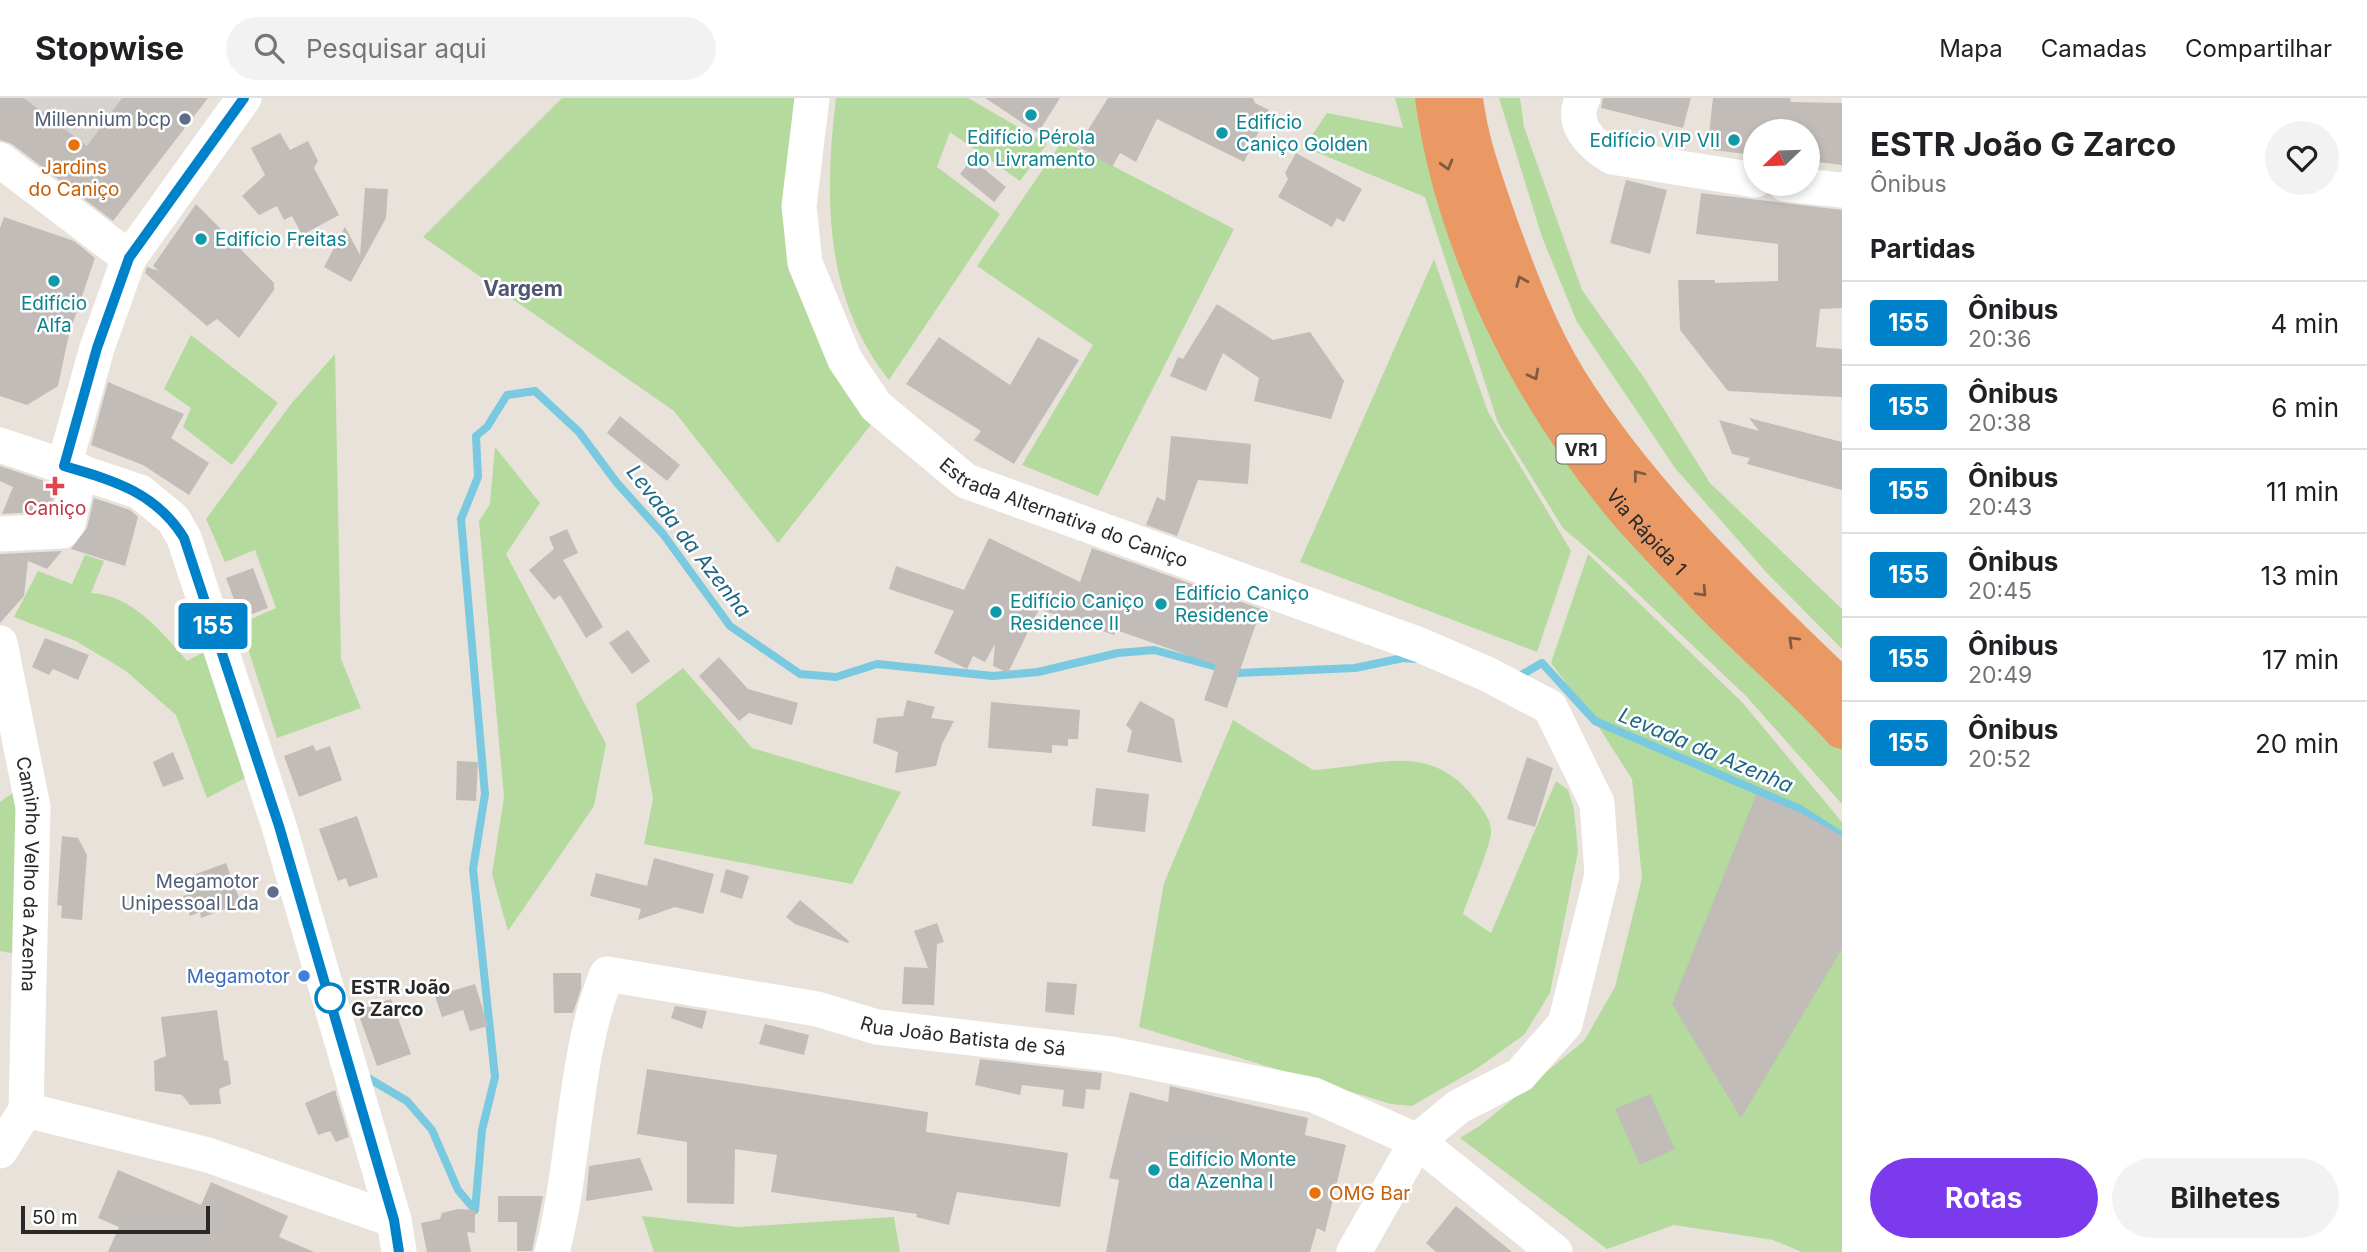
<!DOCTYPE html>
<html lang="pt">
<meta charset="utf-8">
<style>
:root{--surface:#fff;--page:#f2f2f2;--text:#202124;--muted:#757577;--line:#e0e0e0;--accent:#7c3aed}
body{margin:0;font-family:Inter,sans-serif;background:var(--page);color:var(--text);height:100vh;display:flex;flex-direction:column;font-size:26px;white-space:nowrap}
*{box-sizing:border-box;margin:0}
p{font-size:23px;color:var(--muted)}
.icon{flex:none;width:38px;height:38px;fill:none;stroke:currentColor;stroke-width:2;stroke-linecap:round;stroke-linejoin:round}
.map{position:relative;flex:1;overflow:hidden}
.side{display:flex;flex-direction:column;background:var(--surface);width:525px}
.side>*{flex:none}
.badge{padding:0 14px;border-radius:5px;font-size:24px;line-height:46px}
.needle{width:46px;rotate:247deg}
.tools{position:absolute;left:1743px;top:21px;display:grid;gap:14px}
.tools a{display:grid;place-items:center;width:77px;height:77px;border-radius:50%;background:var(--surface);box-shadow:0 4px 10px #0003;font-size:35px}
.scale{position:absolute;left:21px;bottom:18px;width:189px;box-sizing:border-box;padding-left:7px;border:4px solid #282828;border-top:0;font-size:19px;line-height:24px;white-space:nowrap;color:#282828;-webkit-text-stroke:5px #fff;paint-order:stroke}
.map>.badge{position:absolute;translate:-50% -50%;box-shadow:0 0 0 4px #fff}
h2{padding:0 28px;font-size:26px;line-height:63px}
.round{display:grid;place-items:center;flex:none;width:74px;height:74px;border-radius:37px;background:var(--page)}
.summary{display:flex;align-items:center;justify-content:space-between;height:119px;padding:0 28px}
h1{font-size:33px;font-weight:700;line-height:52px}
.button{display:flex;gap:14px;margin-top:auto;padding:14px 28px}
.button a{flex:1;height:80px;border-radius:42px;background:var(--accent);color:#fff;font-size:28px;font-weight:700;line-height:80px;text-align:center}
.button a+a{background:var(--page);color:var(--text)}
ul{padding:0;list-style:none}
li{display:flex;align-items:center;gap:21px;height:84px;padding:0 28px;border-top:2px solid var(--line)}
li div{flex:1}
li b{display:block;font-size:26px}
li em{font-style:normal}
li .badge{min-width:77px;font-weight:700;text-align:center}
header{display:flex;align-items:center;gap:42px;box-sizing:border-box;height:98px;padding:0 35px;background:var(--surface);border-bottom:2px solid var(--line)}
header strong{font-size:33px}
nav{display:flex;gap:38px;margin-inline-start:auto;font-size:24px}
.search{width:490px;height:63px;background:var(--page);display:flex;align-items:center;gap:18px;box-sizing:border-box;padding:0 24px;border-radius:38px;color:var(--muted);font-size:26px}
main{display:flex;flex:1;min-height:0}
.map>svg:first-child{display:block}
.green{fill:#b4da9d}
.plaza{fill:#d6d2cd}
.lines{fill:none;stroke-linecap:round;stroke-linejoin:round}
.stream{stroke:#79c9e0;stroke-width:8}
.building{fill:#c1bcb8}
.minor{stroke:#fff;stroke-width:35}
.highway{stroke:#eb9964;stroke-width:38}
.oneway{stroke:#805b43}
.line-casing{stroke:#fff;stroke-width:16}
.line{stroke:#0082ca;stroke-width:10}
.culture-dot{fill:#0f9aa8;stroke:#fff;stroke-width:2.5}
.service-dot{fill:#5c6f8a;stroke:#fff;stroke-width:2.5}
.food-dot{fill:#e8710a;stroke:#fff;stroke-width:2.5}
.health-dot{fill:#e0444e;stroke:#fff;stroke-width:2.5}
.shop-dot{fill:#3f7fe0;stroke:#fff;stroke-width:2.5}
.stop-dot{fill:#fff;stroke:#0082ca;stroke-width:3.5}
.labels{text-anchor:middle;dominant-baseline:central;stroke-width:5;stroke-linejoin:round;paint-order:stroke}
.shield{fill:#fff;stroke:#686868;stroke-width:2}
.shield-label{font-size:18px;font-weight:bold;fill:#282828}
.service-label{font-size:19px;fill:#4e5e75;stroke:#fff;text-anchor:end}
.culture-label{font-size:19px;fill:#0d838f;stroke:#fff;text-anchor:start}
.food-label{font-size:19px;fill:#c56008;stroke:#fff}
.health-label{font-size:19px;fill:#be3a42;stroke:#fff}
.street-label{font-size:19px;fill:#282828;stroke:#fff}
.shop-label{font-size:19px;fill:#366cbe;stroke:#fff;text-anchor:end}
.stop-label{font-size:19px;font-weight:bold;fill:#282828;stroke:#fff;text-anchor:start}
.neighbourhood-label{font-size:21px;font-weight:bold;fill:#4e5673;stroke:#fff}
.water-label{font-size:21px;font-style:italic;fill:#1c6788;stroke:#fff}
</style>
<header>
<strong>Stopwise</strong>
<div class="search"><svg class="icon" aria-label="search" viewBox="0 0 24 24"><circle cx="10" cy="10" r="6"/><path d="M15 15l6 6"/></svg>Pesquisar aqui</div>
<nav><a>Mapa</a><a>Camadas</a><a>Compartilhar</a></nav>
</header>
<main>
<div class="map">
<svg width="1842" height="1154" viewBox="0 0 1842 1154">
<rect width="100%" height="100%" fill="#e9e2db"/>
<g class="green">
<polygon points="562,0 798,0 788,132 877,319 778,445 674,313 423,139"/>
<path d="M836 0H968L1047 46 1020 83 950 34 937 69 1000 116 889 282C824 200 824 99 836 0Z"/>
<polygon points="1395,0 1420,0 1454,141 1842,646 1842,706 1746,598 1618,477 1563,430 1498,325 1425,99 1304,49 1327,15 1403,30"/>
<polygon points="1499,0 1520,0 1524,29 1582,192 1645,281 1710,385 1842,511 1842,551 1766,474 1675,370 1577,224 1542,139"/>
<polygon points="1063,42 1234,131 1098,398 1022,367 1093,247 977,168"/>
<polygon points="1434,161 1488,314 1571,453 1537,554 1300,464"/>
<polygon points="191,237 278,305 232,367 183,329 191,310 164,291"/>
<polygon points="335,256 341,561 361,610 277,640 240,526 276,510 255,452 225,464 206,421 291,306"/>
<polygon points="495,349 540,405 506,456 606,646 594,708 508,833 492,776 504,699 479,423 490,406"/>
<polygon points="1588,456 1742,604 1842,724 1842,1154 1802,1154 1773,1142 1674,1127 1607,1151 1460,1040 1481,1027 1584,943 1615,889 1642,780 1632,681 1595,623 1551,565"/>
<path d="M85 457 104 463 91 495C132 497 161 533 187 563L221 545 259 673 207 700 176 617 126 573 76 543 14 519 38 473 72 486Z"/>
<polygon points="683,570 752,650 901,694 852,786 644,746 653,701 636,606"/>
<path d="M1233 622 1313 672C1375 669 1430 641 1475 701 1482 710 1492 723 1491 735 1488 756 1470 794 1463 816L1491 835 1556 683 1568 692 1574 711 1578 753 1550 895 1524 937 1476 971 1412 1008 1391 1006 1139 929 1164 785Z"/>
<polygon points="28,684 15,856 0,853 0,704"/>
<polygon points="642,1118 738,1129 894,1119 900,1154 654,1154"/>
</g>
<polygon class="plaza" points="24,0 122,0 87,48"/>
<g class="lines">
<g class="stream">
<polyline points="1516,580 1542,565 1595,623 1800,711 1842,738"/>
<polyline points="368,980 407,1003 432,1032 458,1092 475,1112 482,1032 495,979 473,771 485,696 461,421 478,379 476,338 487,329 507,297 535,293 579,334 617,385 663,436 730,528 800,576 836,579 877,566 993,578 1038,574 1118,555 1154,552 1239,575 1355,570 1403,560 1416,561"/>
</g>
</g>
<g class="building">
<polygon points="0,0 24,0 87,48 122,0 208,0 113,123 12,46 0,42"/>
<polygon points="985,0 1060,0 1038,35"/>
<polygon points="1108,0 1253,0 1255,5 1269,12 1244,64 1157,21 1136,64 1120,55 1112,69 1078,48"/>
<polygon points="1603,0 1691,0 1683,30 1601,10"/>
<polygon points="1713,0 1790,0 1791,4 1842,5 1842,67 1808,63 1808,33 1755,33 1755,57 1712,52 1713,37 1709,36"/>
<polygon points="280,35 290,52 308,43 318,63 314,70 339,117 302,137 292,118 284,122 277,108 259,117 242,98 265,77 251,50"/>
<polygon points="1296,55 1362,91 1344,124 1337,120 1332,129 1278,99 1288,81 1285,75"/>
<polygon points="972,61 1006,89 994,104 960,76"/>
<polygon points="1626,82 1667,92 1650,156 1610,145"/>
<polygon points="365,90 388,91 386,120 351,184 324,169 345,129 360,157"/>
<polygon points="1701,95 1842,112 1842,210 1820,211 1816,249 1842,251 1842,299 1728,293 1680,232 1678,182 1715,182 1715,185 1778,183 1778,146 1696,136"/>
<polygon points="196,106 274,185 274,192 239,240 217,221 207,228 145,175 147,169 159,173 153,168"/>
<polygon points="4,119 74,143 95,160 69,236 58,288 27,307 0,298 0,130"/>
<polygon points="1217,206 1273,242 1310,234 1344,283 1331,321 1254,303 1259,280 1223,255 1206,293 1170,278 1178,259 1183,261"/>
<polygon points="939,239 1010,287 1038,239 1079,262 1014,366 974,342 981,333 906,286"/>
<polygon points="108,284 184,316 171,340 209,365 189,397 143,367 91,347"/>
<polygon points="620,318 680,367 667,383 607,335"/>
<polygon points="1749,320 1842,344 1842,392 1747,366 1750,360 1732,356 1719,322 1759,333"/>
<polygon points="1171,338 1251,346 1248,386 1198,382 1177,438 1146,427 1157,399 1165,403"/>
<polygon points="0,368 56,387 50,413 2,416 13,389 0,383"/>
<polygon points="94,400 130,412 138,419 125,468 71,451 87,430"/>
<polygon points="567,431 578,455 563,462 603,529 586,540 560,497 554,502 529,472 554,451 549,439"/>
<polygon points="989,440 1080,484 1092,450 1261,511 1227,610 1204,602 1216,567 1116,532 1114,537 1039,511 1008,575 993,568 995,546 985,564 973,558 967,571 934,555 954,513 889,491 896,468 964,492"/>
<polygon points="62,453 47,471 28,463 24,498 0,525 0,456"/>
<polygon points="253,470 268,510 241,520 226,480"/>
<polygon points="628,532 650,563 632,576 609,545"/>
<polygon points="45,540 89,557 78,582 53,571 49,577 32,569"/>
<polygon points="719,559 748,591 798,605 792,627 749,615 739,623 699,578"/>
<polygon points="907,602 935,609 931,620 954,623 942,646 936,668 895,675 898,654 873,645 877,620 903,618"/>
<polygon points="1140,603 1174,621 1182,665 1127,654 1132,633 1126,627"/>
<polygon points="991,604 1080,612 1078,641 1068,641 1068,648 1052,647 1052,655 988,650"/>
<polygon points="313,647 316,653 330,648 342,682 299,699 284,658"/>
<polygon points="173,654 184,681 163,689 153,664"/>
<polygon points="1527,659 1553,670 1535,729 1507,721"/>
<polygon points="457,663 478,664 476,703 456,702"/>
<polygon points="1096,690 1149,696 1145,734 1092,728"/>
<polygon points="1756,697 1799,714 1842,738 1842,851 1741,1020 1672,906"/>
<polygon points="357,718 378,779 349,789 346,780 338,783 319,731"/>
<polygon points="62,738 78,740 87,757 82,822 61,820 62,808 57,807"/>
<polygon points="654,760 714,776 703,816 675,809 638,822 641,811 590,798 596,775 647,788"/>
<polygon points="226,765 241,805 201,820 200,814 190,818 183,798 193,795 188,779"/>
<polygon points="726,771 749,778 742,801 720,794"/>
<polygon points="800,802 849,843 848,845 795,826 786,819"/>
<polygon points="937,825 944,844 937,846 934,907 902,906 904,869 928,870 914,833"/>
<polygon points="553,875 581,875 581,891 573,915 554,915"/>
<polygon points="1047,884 1077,886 1074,917 1045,914"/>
<polygon points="475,886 488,928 470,933 463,912 442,919 435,898"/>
<polygon points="391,901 411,956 377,968 357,912"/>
<polygon points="675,908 707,913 702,931 671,920"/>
<polygon points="217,912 224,962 228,963 231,986 219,991 221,1006 190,1007 182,997 155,993 154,963 166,958 161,919"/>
<polygon points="765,926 809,937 804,957 759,946"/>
<polygon points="980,961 1102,975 1100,992 1086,991 1084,1011 1062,1008 1064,992 1022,987 1020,997 975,987"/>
<polygon points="647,971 928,1014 926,1034 1068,1055 1060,1109 957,1094 949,1127 916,1119 917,1116 771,1094 777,1057 735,1051 734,1106 687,1105 687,1044 637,1036"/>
<polygon points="1170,988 1308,1020 1305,1037 1346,1047 1325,1134 1317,1130 1310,1154 1106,1154 1119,1082 1109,1080 1130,994 1168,1004"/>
<polygon points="335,992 349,1039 336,1044 330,1033 318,1037 305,1005"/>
<polygon points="1650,996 1675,1051 1640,1067 1615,1011"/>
<polygon points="640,1060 653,1092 586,1103 589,1068"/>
<polygon points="118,1072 201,1107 211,1084 288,1118 279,1139 314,1154 108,1154 119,1129 98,1120"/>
<polygon points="498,1098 543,1098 532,1153 517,1153 517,1124 498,1124"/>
<polygon points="1456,1108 1512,1154 1436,1154 1426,1145"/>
<polygon points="458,1111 475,1112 475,1135 467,1134 471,1154 427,1154 421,1125 440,1121 442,1115"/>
</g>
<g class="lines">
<g class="minor">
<path id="s1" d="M812 0 799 108 805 165 845 262 876 308 966 383 1420 547 1487 576 1550 609 1597 705 1602 777 1565 926 1520 977 1458 1009 1417 1043 1354 1154"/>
<path d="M1583 0C1569 26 1592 47 1612 59L1755 82"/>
<polyline points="0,62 129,160"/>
<polyline points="1785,86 1842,92"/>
<polyline points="0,347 140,394 173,421 184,440 279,728 394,1122 399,1154"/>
<polyline points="64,368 97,250 129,160 244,0"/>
<polyline points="0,436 62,433 68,425 80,373"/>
<path id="s2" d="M0 545 33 709 26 1012"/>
<polyline points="26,1012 208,1057 394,1122"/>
<polyline points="0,1053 26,1012"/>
<path id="s3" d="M552 1154C576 1064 573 959 607 876L817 911 877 929 1111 956 1314 997 1417 1043 1555 1154"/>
</g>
<g class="highway">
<path id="s4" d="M1434 0C1455 149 1530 298 1627 413 1652 442 1680 470 1706 498 1750 545 1800 585 1842 632"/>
<path d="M1464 0C1469 44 1485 86 1499 127 1518 179 1539 235 1568 282 1641 399 1743 495 1842 590"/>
</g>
</g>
<defs><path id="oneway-chevron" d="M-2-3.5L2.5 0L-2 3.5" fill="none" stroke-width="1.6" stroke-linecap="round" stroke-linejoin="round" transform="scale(1.75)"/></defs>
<g class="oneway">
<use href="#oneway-chevron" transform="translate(1447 67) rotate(74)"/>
<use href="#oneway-chevron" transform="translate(1521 183) rotate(-113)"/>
<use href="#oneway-chevron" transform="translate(1534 277) rotate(62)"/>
<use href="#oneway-chevron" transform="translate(1638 377) rotate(-128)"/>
<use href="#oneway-chevron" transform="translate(1702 494) rotate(47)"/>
<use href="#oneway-chevron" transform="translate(1793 543) rotate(-136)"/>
</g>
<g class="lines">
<defs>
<path id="line" d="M244 0 129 160 97 250 64 368C112 382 156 394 184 440L279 728 394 1122 399 1154"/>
</defs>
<use href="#line" class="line-casing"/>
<use href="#line" class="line"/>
</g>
<g class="culture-dot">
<circle cx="1031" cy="17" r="7"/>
<circle cx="1222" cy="35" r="7"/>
<circle cx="1734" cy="42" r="7"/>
<circle cx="201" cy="141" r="7"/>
<circle cx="54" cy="183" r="7"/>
<circle cx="1161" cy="506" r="7"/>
<circle cx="996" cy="514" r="7"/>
<circle cx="1154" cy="1072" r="7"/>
</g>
<g class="service-dot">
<circle cx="185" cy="21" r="7"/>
<circle cx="273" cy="794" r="7"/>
</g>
<g class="food-dot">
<circle cx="74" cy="47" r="7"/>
<circle cx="1315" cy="1095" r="7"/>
</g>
<path class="health-dot" d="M51.5 377.5h7v7h7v7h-7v7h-7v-7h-7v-7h7z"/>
<circle class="shop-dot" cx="304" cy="878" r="7"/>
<circle class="stop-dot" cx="330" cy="900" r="14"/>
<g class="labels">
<rect class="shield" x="1556.5" y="336.5" width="49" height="29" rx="5"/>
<g class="shield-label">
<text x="1581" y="351">VR1</text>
</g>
<g class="service-label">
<text x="171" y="21">Millennium bcp</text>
<text x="259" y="783">Megamotor<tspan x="259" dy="22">Unipessoal Lda</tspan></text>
</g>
<g class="culture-label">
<text x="1236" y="24">Edifício<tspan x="1236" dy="22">Caniço Golden</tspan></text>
<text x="1031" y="39" text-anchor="middle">Edifício Pérola<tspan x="1031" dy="22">do Livramento</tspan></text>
<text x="1720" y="42" text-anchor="end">Edifício VIP VII</text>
<text x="215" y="141">Edifício Freitas</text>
<text x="54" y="205" text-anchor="middle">Edifício<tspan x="54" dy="22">Alfa</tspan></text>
<text x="1175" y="495">Edifício Caniço<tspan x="1175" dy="22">Residence</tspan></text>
<text x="1010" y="503">Edifício Caniço<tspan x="1010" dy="22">Residence II</tspan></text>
<text x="1168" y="1061">Edifício Monte<tspan x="1168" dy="22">da Azenha I</tspan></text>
</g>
<g class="food-label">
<text x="74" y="69">Jardins<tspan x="74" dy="22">do Caniço</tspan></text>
<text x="1329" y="1095" text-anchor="start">OMG Bar</text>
</g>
<g class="health-label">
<text x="55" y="410">Caniço</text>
</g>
<g class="street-label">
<text stroke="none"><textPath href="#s1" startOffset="546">Estrada Alternativa do Caniço</textPath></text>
<text stroke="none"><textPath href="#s4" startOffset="490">Via Rápida 1</textPath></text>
<text stroke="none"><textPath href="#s2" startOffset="234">Caminho Velho da Azenha</textPath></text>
<text stroke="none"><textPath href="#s3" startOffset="646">Rua João Batista de Sá</textPath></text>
</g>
<g class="shop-label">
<text x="290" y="878">Megamotor</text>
</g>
<g class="stop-label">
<text x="351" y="889">ESTR João<tspan x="351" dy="22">G Zarco</tspan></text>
</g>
<g class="neighbourhood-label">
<text x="523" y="190">Vargem</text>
</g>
<g class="water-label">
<text transform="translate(689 443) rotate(52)">Levada da Azenha</text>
<text transform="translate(1706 652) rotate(23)">Levada da Azenha</text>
</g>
</g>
</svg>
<div class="tools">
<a><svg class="needle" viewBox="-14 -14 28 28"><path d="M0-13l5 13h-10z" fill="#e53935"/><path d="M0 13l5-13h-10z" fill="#757577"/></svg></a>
</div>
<div class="scale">50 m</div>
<b class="badge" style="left:213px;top:528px;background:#0082ca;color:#fff">155</b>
</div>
<section class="side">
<div class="summary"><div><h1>ESTR João G Zarco</h1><p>Ônibus</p></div><a class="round"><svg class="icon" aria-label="heart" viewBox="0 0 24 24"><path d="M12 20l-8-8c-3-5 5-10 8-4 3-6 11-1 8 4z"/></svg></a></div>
<h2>Partidas</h2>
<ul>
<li><span class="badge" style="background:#0082ca;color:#fff">155</span><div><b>Ônibus</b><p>20:36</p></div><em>4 min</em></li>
<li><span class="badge" style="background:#0082ca;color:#fff">155</span><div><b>Ônibus</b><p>20:38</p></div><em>6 min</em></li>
<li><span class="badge" style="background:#0082ca;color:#fff">155</span><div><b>Ônibus</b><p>20:43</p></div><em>11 min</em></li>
<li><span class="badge" style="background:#0082ca;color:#fff">155</span><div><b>Ônibus</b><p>20:45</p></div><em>13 min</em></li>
<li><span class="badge" style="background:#0082ca;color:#fff">155</span><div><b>Ônibus</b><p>20:49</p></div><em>17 min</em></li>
<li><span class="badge" style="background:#0082ca;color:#fff">155</span><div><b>Ônibus</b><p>20:52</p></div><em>20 min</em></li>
</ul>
<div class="button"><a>Rotas</a><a>Bilhetes</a></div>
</section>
</main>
